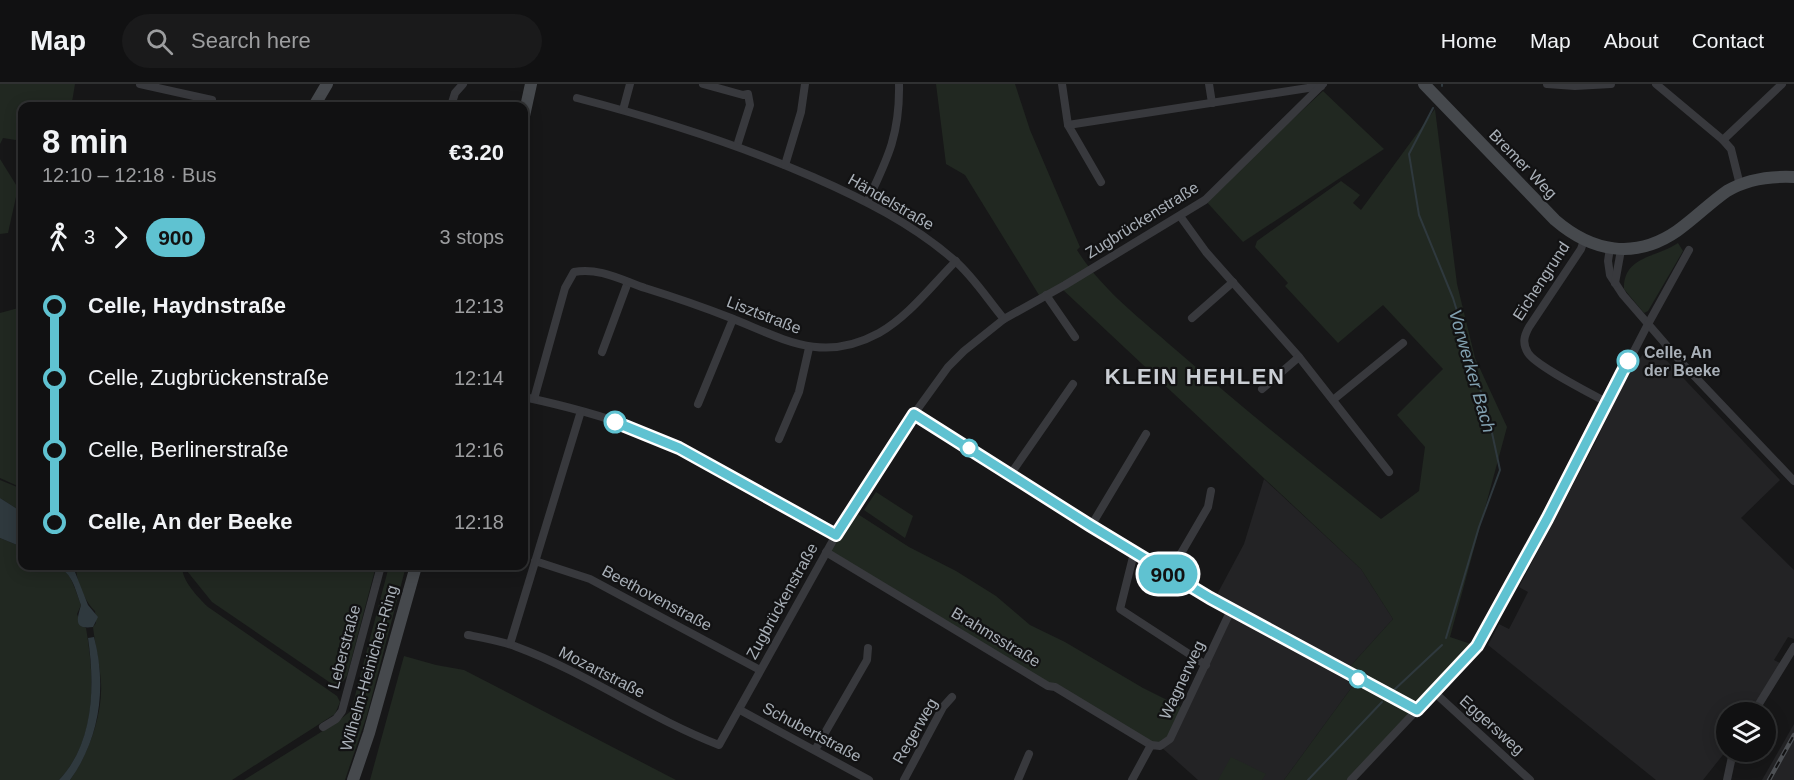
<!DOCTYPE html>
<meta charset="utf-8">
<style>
:root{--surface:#111112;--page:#1a1a1b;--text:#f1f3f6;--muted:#9c9d9f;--line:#303132}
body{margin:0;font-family:Arial,sans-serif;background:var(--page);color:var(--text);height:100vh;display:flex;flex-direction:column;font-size:22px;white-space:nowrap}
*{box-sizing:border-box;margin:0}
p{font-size:20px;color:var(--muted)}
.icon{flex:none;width:33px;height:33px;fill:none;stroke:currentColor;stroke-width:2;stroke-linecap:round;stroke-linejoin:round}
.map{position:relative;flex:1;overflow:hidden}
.side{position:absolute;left:18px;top:18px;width:510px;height:468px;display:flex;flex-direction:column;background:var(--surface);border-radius:12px;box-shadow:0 3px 15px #0003,0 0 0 2px var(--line)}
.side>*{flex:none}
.badge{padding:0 12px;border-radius:20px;font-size:21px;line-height:39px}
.tools{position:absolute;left:1716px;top:618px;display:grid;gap:12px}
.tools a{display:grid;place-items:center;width:60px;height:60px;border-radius:50%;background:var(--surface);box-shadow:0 3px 15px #0003,0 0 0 2px var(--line);font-size:30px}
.map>.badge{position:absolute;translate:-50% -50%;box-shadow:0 0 0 3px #fff}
.legs{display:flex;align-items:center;gap:9px;height:66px;padding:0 24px;font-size:20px}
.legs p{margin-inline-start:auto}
.overview{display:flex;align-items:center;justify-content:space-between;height:102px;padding:0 24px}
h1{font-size:33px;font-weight:800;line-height:45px}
ul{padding:0 24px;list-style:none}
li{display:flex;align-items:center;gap:21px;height:72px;font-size:22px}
li i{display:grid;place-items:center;width:9px;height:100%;margin:0 8px;background:currentColor}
li i::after{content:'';width:15px;height:15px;margin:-8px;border:4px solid;border-radius:50%;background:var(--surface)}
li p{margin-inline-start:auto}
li:first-child i{background:linear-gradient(#0000 50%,currentColor 0)}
li:last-child i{background:linear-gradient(currentColor 50%,#0000 0)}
header{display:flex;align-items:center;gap:36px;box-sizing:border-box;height:84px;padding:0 30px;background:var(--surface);border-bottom:2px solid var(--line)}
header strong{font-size:28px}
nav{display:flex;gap:33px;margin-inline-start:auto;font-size:21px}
.search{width:420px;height:54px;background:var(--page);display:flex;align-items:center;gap:15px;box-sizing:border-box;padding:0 21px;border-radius:33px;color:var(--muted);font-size:22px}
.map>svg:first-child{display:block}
.built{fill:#232325}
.green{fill:#212821}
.water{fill:#2f393e}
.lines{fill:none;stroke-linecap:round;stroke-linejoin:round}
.stream{stroke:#2f393e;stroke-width:2}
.street{stroke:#38393d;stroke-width:8}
.secondary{stroke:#46494d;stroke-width:12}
.rail-casing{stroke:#4d5054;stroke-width:4.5}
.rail{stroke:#121213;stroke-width:2;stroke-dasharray:7;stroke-linecap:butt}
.line-1-casing{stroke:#fff;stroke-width:14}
.line-1{stroke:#5fc2d1;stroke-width:9}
.stop-1-dot{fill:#fff;stroke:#5fc2d1;stroke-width:3}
.labels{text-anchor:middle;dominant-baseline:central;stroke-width:4.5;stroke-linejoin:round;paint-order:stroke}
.street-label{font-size:16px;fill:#a9b0b8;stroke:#121213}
.stop-label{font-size:16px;font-weight:bold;fill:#a9b0b8;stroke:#121213;text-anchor:start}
.water-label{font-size:18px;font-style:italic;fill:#82a1b1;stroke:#121213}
.district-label{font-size:22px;font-weight:bold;letter-spacing:1.5px;fill:#caced4;stroke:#121213}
</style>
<header>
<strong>Map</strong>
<div class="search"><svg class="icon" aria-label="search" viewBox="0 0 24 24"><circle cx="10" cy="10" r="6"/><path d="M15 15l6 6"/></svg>Search here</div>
<nav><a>Home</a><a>Map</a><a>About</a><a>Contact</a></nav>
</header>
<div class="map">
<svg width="1794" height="696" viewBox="0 0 1794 696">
<rect width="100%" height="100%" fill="#171718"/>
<g class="built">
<polygon points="1650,259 1780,396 1741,434 1794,486 1794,555 1788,553 1774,576 1784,581 1754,628 1726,628 1726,667 1703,696 1656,696 1488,561 1499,540 1509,545 1528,508 1519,503 1595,359 1622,302"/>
<polygon points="1264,395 1361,485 1393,535 1345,588 1353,592 1352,603 1284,696 1198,696 1160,662 1170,655 1231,527 1214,516 1244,460"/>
<polygon points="1794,640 1794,696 1762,696"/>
</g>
<g class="green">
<polygon points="0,0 75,0 72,18 94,22 22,22 22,57 3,54 0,60"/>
<path d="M936 0H1015L1030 46 1080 163 1077 166C1102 206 1141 235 1176 266 1243 324 1312 380 1381 435L1419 407 1425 363 1397 331 1443 285 1383 221 1338 259 1285 202 1288 199 1255 163 1257 157 1341 97 1360 111 1353 119 1361 126 1435 25 1457 200 1475 274 1507 343 1450 553 1477 562 1351 696H1284L1352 603 1353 592 1345 588 1393 535 1361 485 1061 204 1042 216 965 91 946 80Z"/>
<polygon points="1323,7 1384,65 1243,158 1205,116"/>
<polygon points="0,75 18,104 8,149 0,150"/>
<path d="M1678 159 1683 167 1648 227 1644 229 1624 205C1623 172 1656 174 1678 159Z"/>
<polygon points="22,223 22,404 0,394 0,229"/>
<polygon points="0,396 22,405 22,428 0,414"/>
<polygon points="876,408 913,432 905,454 864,426"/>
<polygon points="853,427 909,463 956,487 996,512 1030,541 1065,558 1143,604 1185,625 1170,655 1151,661 826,468"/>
<path d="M0 454 22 463V482C67 482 66 478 81 521L77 530 81 541 86 544C95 595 97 656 59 696H0Z"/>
<path d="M77 482H182C182 497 197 512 208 523L337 612 340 618 335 630 232 696H70C88 671 103 630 101 599 100 580 95 562 93 543L96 539 95 527C85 518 74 494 77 482Z"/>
<polygon points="186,482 376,482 347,592 338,604 212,518 187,487"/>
<polygon points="389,482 406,482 367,631 345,696 244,696 334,640 351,627"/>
<polygon points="404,572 436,581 464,586 676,696 370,696"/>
<polygon points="1231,673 1266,690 1262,696 1218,696"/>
</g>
<g class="water">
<polygon points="0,414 22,428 22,463 0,454"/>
<path d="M57 482H77L75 488 88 521 98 533 93 543C72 546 78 533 81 521 75 505 73 490 57 482Z"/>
<path d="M94 553C107 602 100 655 70 696H59C94 659 95 602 88 554Z"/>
</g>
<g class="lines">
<g class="stream">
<polyline points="1442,2 1442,0"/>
<polyline points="1433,24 1409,70 1419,131 1453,214 1461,240 1489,335 1500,386 1479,443 1446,554"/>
<polyline points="1394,606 1442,561"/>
<polyline points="1308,696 1382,618"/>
</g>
<g class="street">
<polyline points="140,0 212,16"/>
<polyline points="703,0 743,11 748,10 750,21 737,62"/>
<polyline points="1062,0 1068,41 1101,98"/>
<polyline points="1209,0 1212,19"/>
<polyline points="1547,0 1575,2 1611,0"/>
<polyline points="1656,0 1723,56 1731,65 1740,101"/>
<path d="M577 14C658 35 737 60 813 93 863 115 913 140 954 176 973 192 988 216 1004 235"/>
<polyline points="451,22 455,9 463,0"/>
<polyline points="623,26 630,0"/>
<polyline points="1068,41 1321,2"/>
<polyline points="1723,56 1782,0"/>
<polyline points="785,81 801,28 805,0"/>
<path d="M867 118C888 74 900 50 899 0"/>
<polyline points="1180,132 1206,168 1299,273 1389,388"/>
<path d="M1584 156 1581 165 1529 243C1524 252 1522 259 1528 269 1536 282 1590 309 1606 318"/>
<polyline points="1610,164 1608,177 1610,191 1623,211 1681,278 1794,397"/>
<polyline points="1615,199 1621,166"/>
<polyline points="1046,211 1075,253"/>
<polyline points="1192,234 1233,198"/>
<polyline points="602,268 628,198"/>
<polyline points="1262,305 1299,273"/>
<path d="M524 313C561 321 598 330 634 344 704 372 769 414 836 451"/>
<path d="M534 315 565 204 574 188C598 183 622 196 645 204 674 213 703 223 731 234 784 255 822 280 879 249 909 232 932 201 956 177"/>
<polyline points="1333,316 1403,259"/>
<polyline points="698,320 733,235"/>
<polyline points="914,330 1091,442 1205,511 1417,626"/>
<polyline points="779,355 799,308 809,264"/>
<polyline points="1010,391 1073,300"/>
<polyline points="1091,442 1146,350"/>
<polyline points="826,468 1048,602 1055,603 1151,661"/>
<polyline points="1134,469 1120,525 1206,581"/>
<polyline points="535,477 590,495 760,586"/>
<polyline points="1169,490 1208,423 1211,407"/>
<path d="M468 551C484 554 502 557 517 563 587 589 649 634 719 661L836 451 914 330 948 283 964 267 1004 235 1065 201 1205 116 1323 0"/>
<polyline points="510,560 581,327"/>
<polyline points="1434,608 1530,696"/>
<polyline points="740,626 869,696"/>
<polyline points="1754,628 1794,563"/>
<polyline points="323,643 336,635 342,627 381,482"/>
<polyline points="815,666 867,576 868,564"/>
<polyline points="904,696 943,623 952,613"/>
<polyline points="1018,696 1029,670"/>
<polyline points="1132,696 1151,661 1160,662 1170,655 1231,526"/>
<polyline points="1351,696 1477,562 1547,435 1648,240 1689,166"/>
<polyline points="1727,696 1733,668"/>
</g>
<g class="secondary">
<path d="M1424 0 1555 136C1592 168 1635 176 1677 147 1694 135 1711 118 1727 107 1747 95 1771 92 1794 93"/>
<polyline points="314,22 327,0"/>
<polyline points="524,32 531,0"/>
<polyline points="353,696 369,649 416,482"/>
</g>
<defs>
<polyline id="rail" points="1769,696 1794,651"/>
</defs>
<use href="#rail" class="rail-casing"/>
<use href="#rail" class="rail"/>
</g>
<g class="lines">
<defs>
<polyline id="line-1" points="615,338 679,364 836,451 914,330 1091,442 1210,514 1417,626 1477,562 1547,435 1628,277"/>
</defs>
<use href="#line-1" class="line-1-casing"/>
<use href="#line-1" class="line-1"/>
</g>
<g class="stop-1-dot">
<circle cx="1628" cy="277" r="10"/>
<circle cx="615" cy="338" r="10"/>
<circle cx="969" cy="364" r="8"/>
<circle cx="1358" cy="595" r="8"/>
</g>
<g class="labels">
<g class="street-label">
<text transform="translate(1523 80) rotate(46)">Bremer Weg</text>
<text transform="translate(891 118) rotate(30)">Händelstraße</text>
<text transform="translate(1142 136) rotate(-32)">Zugbrückenstraße</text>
<text transform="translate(1541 197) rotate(-57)">Eichengrund</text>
<text transform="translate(764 231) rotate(21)">Lisztstraße</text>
<text transform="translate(657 514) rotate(28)">Beethovenstraße</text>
<text transform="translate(782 517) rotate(-61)">Zugbrückenstraße</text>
<text transform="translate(996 553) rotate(31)">Brahmsstraße</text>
<text transform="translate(344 563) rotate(-75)">Leberstraße</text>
<text transform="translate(369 584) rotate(-74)">Wilhelm-Heinichen-Ring</text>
<text transform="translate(602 588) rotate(27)">Mozartstraße</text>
<text transform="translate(1182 596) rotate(-65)">Wagnerweg</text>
<text transform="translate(1492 641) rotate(42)">Eggersweg</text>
<text transform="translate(915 647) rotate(-60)">Regerweg</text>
<text transform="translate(812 648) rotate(28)">Schubertstraße</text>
</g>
<g class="stop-label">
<text x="1644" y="268">Celle, An<tspan x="1644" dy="18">der Beeke</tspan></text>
</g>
<g class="water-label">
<text transform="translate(1472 287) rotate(74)">Vorwerker Bach</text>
</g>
<g class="district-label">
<text x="1195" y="292">KLEIN HEHLEN</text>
</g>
</g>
</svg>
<div class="tools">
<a><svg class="icon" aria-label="layers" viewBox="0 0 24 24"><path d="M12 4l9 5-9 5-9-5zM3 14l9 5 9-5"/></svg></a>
</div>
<b class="badge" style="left:1168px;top:490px;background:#5fc2d1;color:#111">900</b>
<section class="side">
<div class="overview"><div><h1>8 min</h1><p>12:10 – 12:18 · Bus</p></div><b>€3.20</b></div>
<div class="legs"><svg class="icon" aria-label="walk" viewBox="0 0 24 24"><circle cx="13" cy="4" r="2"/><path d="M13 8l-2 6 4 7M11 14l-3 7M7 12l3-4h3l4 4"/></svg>3<svg class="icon" aria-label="forward" viewBox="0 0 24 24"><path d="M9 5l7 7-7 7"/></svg><b class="badge" style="background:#5fc2d1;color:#111">900</b><p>3 stops</p></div>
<ul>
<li><i style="color:#5fc2d1"></i><b>Celle, Haydnstraße</b><p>12:13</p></li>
<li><i style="color:#5fc2d1"></i><span>Celle, Zugbrückenstraße</span><p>12:14</p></li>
<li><i style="color:#5fc2d1"></i><span>Celle, Berlinerstraße</span><p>12:16</p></li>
<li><i style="color:#5fc2d1"></i><b>Celle, An der Beeke</b><p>12:18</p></li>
</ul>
</section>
</div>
